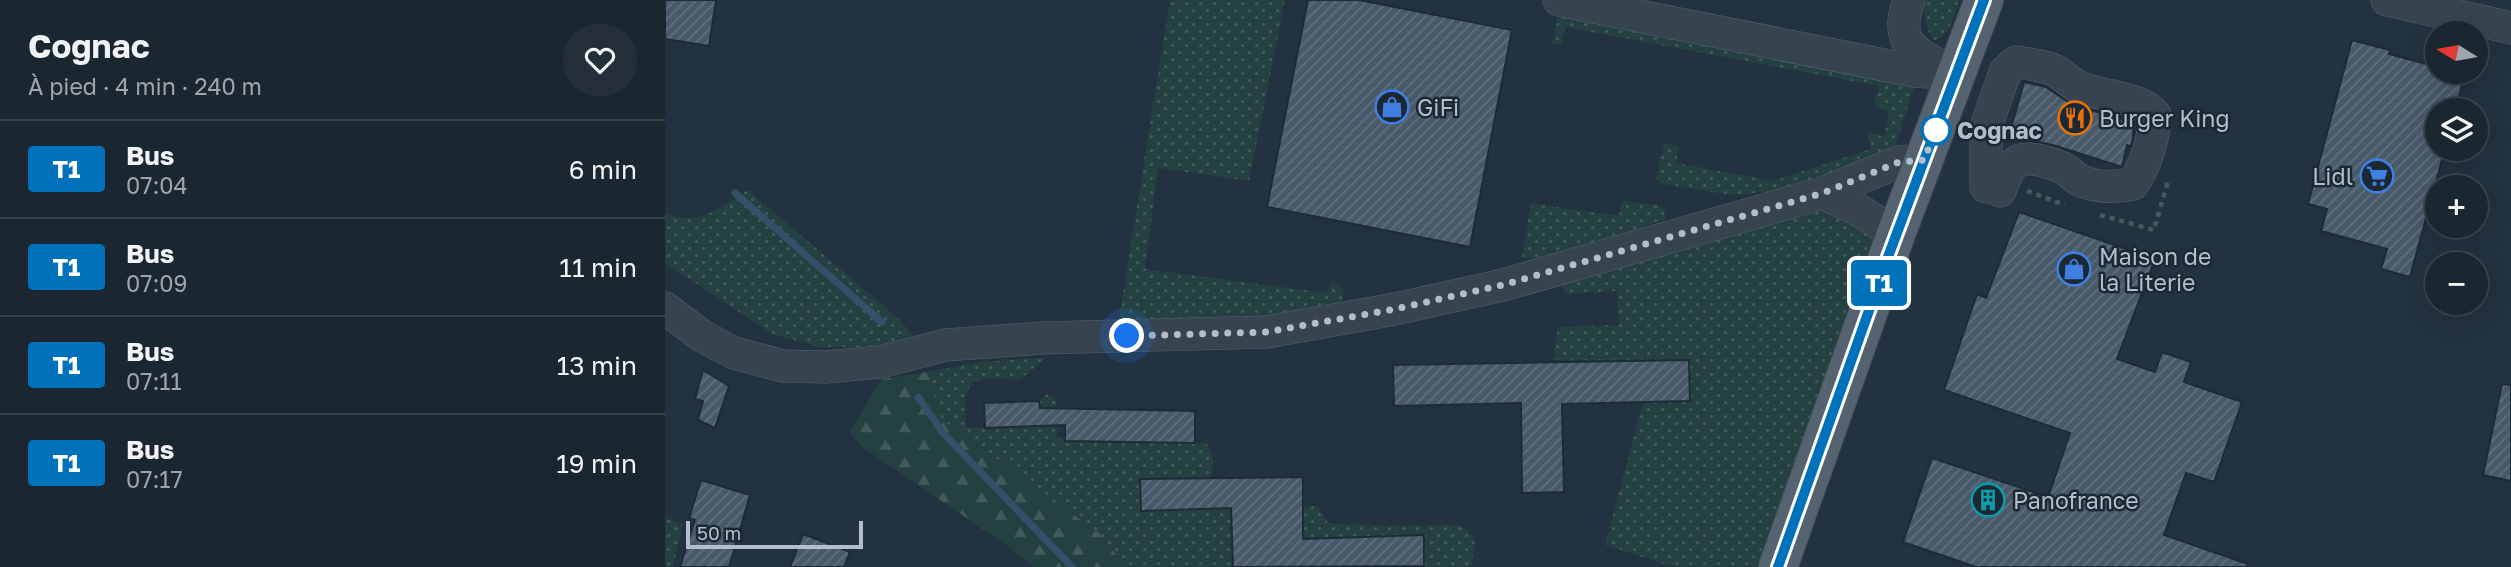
<!DOCTYPE html>
<html lang="fr">
<meta charset="utf-8">
<style>
:root{--surface:#1a2630;--page:#232e38;--text:#f1f3f6;--muted:#9fa5ab;--line:#38434c}
body{margin:0;font-family:"Golos Text",sans-serif;background:var(--page);color:var(--text);height:100vh;display:flex;flex-direction:column;font-size:26px;white-space:nowrap}
*{box-sizing:border-box;margin:0}
p{font-size:23px;color:var(--muted)}
.icon{flex:none;width:38px;height:38px;fill:none;stroke:currentColor;stroke-width:2;stroke-linecap:round;stroke-linejoin:round}
.map{position:relative;flex:1;overflow:hidden}
.drawer{display:flex;flex-direction:column;background:var(--surface);width:665px}
.drawer>*{flex:none}
.badge{padding:0 14px;border-radius:5px;font-size:24px;line-height:46px}
.needle{width:46px;rotate:281deg}
.tools{position:absolute;left:1760px;top:21px;display:grid;gap:14px}
.tools a{display:grid;place-items:center;width:63px;height:63px;border-radius:50%;background:var(--surface);box-shadow:0 7px 28px #0002,0 0 0 2px var(--line);font-size:35px}
.scale{position:absolute;left:21px;bottom:18px;width:177px;box-sizing:border-box;padding-left:7px;border:4px solid #b3becb;border-top:0;font-size:19px;line-height:24px;white-space:nowrap;color:#b3becb;-webkit-text-stroke:5px #1c2935;paint-order:stroke}
.you{position:absolute;width:35px;height:35px;margin:-18px;border:5px solid #fff;border-radius:50%;background:#1a73e8;box-shadow:0 0 0 10px #1a73e833}
.map>.badge{position:absolute;translate:-50% -50%;box-shadow:0 0 0 4px #fff}
.round{display:grid;place-items:center;flex:none;width:74px;height:74px;border-radius:37px;background:var(--page)}
.overview{display:flex;align-items:center;justify-content:space-between;height:119px;padding:0 28px}
h1{font-size:33px;font-weight:700;line-height:52px}
ul{padding:0;list-style:none}
li{display:flex;align-items:center;gap:21px;height:98px;padding:0 28px;border-top:2px solid var(--line)}
li div{flex:1}
li b{display:block;font-size:26px}
li em{font-style:normal}
li .badge{min-width:77px;font-weight:700;text-align:center}
main{display:flex;flex:1;min-height:0}
.map>svg:first-child{display:block}
.grass{fill:url(#grass-dots)}
.forest{fill:url(#forest-firs)}
.lines{fill:none;stroke-linecap:round;stroke-linejoin:round}
.stream{stroke:#354f68;stroke-width:7}
.building{fill:url(#building-hatch);stroke:#1e2b37;stroke-width:2}
.minor-casing{stroke:#55616e;stroke-width:33}
.major-casing{stroke:#404d59;stroke-width:40}
.path{stroke:#435d5e;stroke-width:4.5;stroke-dasharray:5 5;stroke-linecap:butt}
.minor{stroke:#374450;stroke-width:32}
.major{stroke:#556370;stroke-width:38}
.line-casing{stroke:#fff;stroke-width:16}
.line{stroke:#0072bc;stroke-width:10}
.walk{stroke:#b3becb;stroke-width:7;stroke-dasharray:0 12.6}
.stop-dot{fill:#fff;stroke:#0072bc;stroke-width:3.5}
.labels{text-anchor:middle;dominant-baseline:central;stroke-width:5;stroke-linejoin:round;paint-order:stroke}
.poi-label{font-size:23px;fill:#b3becb;stroke:#1c2935;text-anchor:start}
.stop-label{font-size:23px;font-weight:bold;fill:#b3becb;stroke:#1c2935;text-anchor:start}
</style>
<main>
<section class="drawer">
<div class="overview"><div><h1>Cognac</h1><p>À pied · 4 min · 240 m</p></div><a class="round"><svg class="icon" aria-label="heart" viewBox="0 0 24 24"><path d="M12 20l-8-8c-3-5 5-10 8-4 3-6 11-1 8 4z"/></svg></a></div>
<ul>
<li><span class="badge" style="background:#0072bc;color:#fff">T1</span><div><b>Bus</b><p>07:04</p></div><em>6 min</em></li>
<li><span class="badge" style="background:#0072bc;color:#fff">T1</span><div><b>Bus</b><p>07:09</p></div><em>11 min</em></li>
<li><span class="badge" style="background:#0072bc;color:#fff">T1</span><div><b>Bus</b><p>07:11</p></div><em>13 min</em></li>
<li><span class="badge" style="background:#0072bc;color:#fff">T1</span><div><b>Bus</b><p>07:17</p></div><em>19 min</em></li>
</ul>
</section>
<div class="map">
<svg width="1846" height="567" viewBox="0 0 1846 567">
<defs>
<pattern id="grass-dots" width="8" height="8" patternUnits="userSpaceOnUse" patternTransform="scale(1.75)"><rect width="8" height="8" fill="#254041"/><path d="M2 2h.1M6 6h.1" fill="none" stroke="#425a5b" stroke-width="1.8" stroke-linecap="round"/></pattern>
<pattern id="forest-firs" width="22" height="20" patternUnits="userSpaceOnUse" patternTransform="scale(1.75)"><rect width="22" height="20" fill="#254041"/><path d="M5 1l3.5 6h-7zM16 11l3.5 6h-7z" fill="#425a5b"/></pattern>
<pattern id="building-hatch" width="6" height="6" patternUnits="userSpaceOnUse" patternTransform="scale(1.75)"><rect width="6" height="6" fill="#48596a"/><path d="M-1 1l2-2M0 6l6-6M5 7l2-2" fill="none" stroke="#606f7e"/></pattern>
</defs>
<rect width="100%" height="100%" fill="#233240"/>
<g class="grass">
<polygon points="505,0 620,0 584,181 493,168 480,269 663,293 666,280 676,286 679,297 672,307 596,322 453,325"/>
<path d="M1261 0H1294C1289 14 1285 40 1268 40 1261 28 1256 13 1261 0Z"/>
<polygon points="893,15 1250,84 1228,152 1111,191 1066,195 997,184 991,179 999,143 1014,146 1011,163 1108,181 1206,149 1202,131 1219,137 1224,112 1209,105 1214,86 900,27 896,45 887,43"/>
<path d="M83 190 234 319 248 336 206 347H155L107 334 0 263V214C36 226 54 208 83 190Z"/>
<path d="M957 201 993 205 999 208 1001 219C977 227 874 265 857 257L866 203 954 216Z"/>
<polygon points="1154,208 1210,231 1094,567 1009,567 940,545 978,402 1024,401 1024,360 888,360 893,327 954,325 952,291 899,294 897,283"/>
<path d="M380 358 355 380 325 378 307 382 300 396 301 427 320 428 375 426 374 401 382 394 391 400 392 436 400 441 541 443C550 454 549 464 546 478L476 479V511L652 506 663 523 720 526 790 525 802 529 808 536 810 544 806 567H461L434 533 276 419 263 372 313 362Z"/>
<polygon points="0,518 18,524 8,567 0,567"/>
</g>
<polygon class="forest" points="263,372 276,419 434,533 461,567 369,567 340,544 197,447 184,432 217,379"/>
<g class="lines">
<g class="stream">
<polyline points="70,193 217,322"/>
<polyline points="253,397 278,433 407,567"/>
</g>
</g>
<g class="building">
<polygon points="0,0 51,0 44,46 0,39"/>
<polygon points="643,0 694,0 847,30 805,247 602,207"/>
<polygon points="1687,40 1725,50 1724,54 1773,67 1773,72 1801,72 1790,110 1773,110 1773,149 1780,149 1745,277 1716,269 1722,249 1656,231 1662,209 1643,204"/>
<polygon points="1359,82 1381,87 1400,100 1414,107 1469,122 1468,138 1466,147 1462,145 1457,167 1391,146 1344,135"/>
<polygon points="1354,212 1490,259 1452,359 1490,372 1497,352 1526,362 1519,382 1577,402 1549,482 1521,473 1499,535 1583,564 1582,567 1311,567 1238,542 1267,458 1383,497 1405,433 1279,390 1312,294 1321,298"/>
<polygon points="1024,360 1025,401 897,404 899,492 857,493 856,403 729,406 728,365"/>
<polygon points="38,370 64,386 50,428 33,420 38,401 30,399"/>
<polygon points="1837,384 1846,385 1846,481 1818,475"/>
<polygon points="374,401 375,408 530,411 530,443 400,441 400,425 320,428 319,403"/>
<polygon points="638,477 638,539 759,535 759,566 568,567 566,508 476,511 475,479"/>
<polygon points="36,480 85,495 64,567 15,567 30,520 24,518"/>
<polygon points="138,534 185,552 179,567 125,567"/>
</g>
<g class="lines">
<defs>
<g id="minor">
<polyline points="894,0 1249,71 1292,74"/>
<path d="M1244 0C1228 44 1250 53 1285 70"/>
<polyline points="1722,0 1846,28"/>
<path d="M1321 187V127L1340 72 1351 62C1363 64 1377 65 1389 70 1397 74 1404 82 1412 86 1432 96 1477 97 1490 115 1489 138 1481 165 1468 184 1449 188 1432 188 1414 180 1409 177 1406 173 1401 170 1396 166 1388 164 1381 162 1350 153 1345 164 1335 191"/>
<polyline points="1158,193 1192,209 1231,234"/>
<polyline points="0,308 37,336 69,353 118,366 160,367 215,362 281,345 378,338 602,332 730,309 838,285 1158,193 1234,162 1259,160"/>
</g>
<polyline id="major" points="1113,567 1231,234 1319,0"/>
</defs>
<use href="#minor" class="minor-casing"/>
<use href="#major" class="major-casing"/>
<g class="path">
<polyline points="1362,191 1400,205"/>
<polyline points="1435,215 1489,230 1503,181"/>
</g>
<use href="#minor" class="minor"/>
<use href="#major" class="major"/>
</g>
<g class="lines">
<defs>
<polyline id="line" points="1113,567 1223,257 1319,0"/>
</defs>
<use href="#line" class="line-casing"/>
<use href="#line" class="line"/>
<polyline class="walk" points="462,336 602,332 730,309 838,285 1158,193 1234,162 1259,160 1273,125 1271,130"/>
</g>
<defs>
<symbol id="shop-ring" viewBox="-11 -11 22 22"><circle r="9.5" fill="#1c2935" stroke="#3f7fe0" stroke-width="1.5"/><path d="M-5-2.5h2.3a2.7 3.5 0 0 1 5.4 0H5L5.5 6h-11ZM-1.5-2.5h3a1.5 2.3 0 0 0-3 0Z" fill="#3f7fe0"/></symbol>
<symbol id="restaurant-ring" viewBox="-11 -11 22 22"><circle r="9.5" fill="#1c2935" stroke="#e8710a" stroke-width="1.5"/><path d="M-5-6h1v4h1v-4h1v4h1v-4h1v5L-1.5 .5V6h-2V.5L-5-1ZM5-6V6H3V1.5H1.5Q1.5-4 5-6Z" fill="#e8710a"/></symbol>
<symbol id="supermarket-ring" viewBox="-11 -11 22 22"><circle r="9.5" fill="#1c2935" stroke="#3f7fe0" stroke-width="1.5"/><path d="M-6-5.5h2.5l.6 2H6L4.5 2H-2.5L-4.4-4H-6ZM-1.5 3.2a1.3 1.3 0 1 0 .1 0ZM3 3.2a1.3 1.3 0 1 0 .1 0Z" fill="#3f7fe0"/></symbol>
<symbol id="building-ring" viewBox="-11 -11 22 22"><circle r="9.5" fill="#1c2935" stroke="#0f9aa8" stroke-width="1.5"/><path d="M-4-6H4V6H1V3H-1V6H-4ZM-2.5-4.3h1.7v1.8h-1.7ZM.8-4.3h1.7v1.8H.8ZM-2.5-1h1.7V.8h-1.7ZM.8-1h1.7V.8H.8Z" fill="#0f9aa8"/></symbol>
</defs>
<g fill-rule="evenodd">
<use href="#shop-ring" x="708" y="88" width="38" height="38"/>
<use href="#restaurant-ring" x="1391" y="99" width="38" height="38"/>
<use href="#supermarket-ring" x="1693" y="157" width="38" height="38"/>
<use href="#shop-ring" x="1390" y="250" width="38" height="38"/>
<use href="#building-ring" x="1304" y="481" width="38" height="38"/>
</g>
<circle class="stop-dot" cx="1271" cy="130" r="14"/>
<g class="labels">
<g class="poi-label">
<text x="752" y="107">GiFi</text>
<text x="1434" y="118">Burger King</text>
<text x="1688" y="176" text-anchor="end">Lidl</text>
<text x="1434" y="256">Maison de<tspan x="1434" dy="26">la Literie</tspan></text>
<text x="1348" y="500">Panofrance</text>
</g>
<g class="stop-label">
<text x="1292" y="130">Cognac</text>
</g>
</g>
</svg>
<div class="tools">
<a><svg class="needle" viewBox="-14 -14 28 28"><path d="M0-13l5 13h-10z" fill="#e53935"/><path d="M0 13l5-13h-10z" fill="#9fa5ab"/></svg></a>
<a><svg class="icon" aria-label="layers" viewBox="0 0 24 24"><path d="M12 4l9 5-9 5-9-5zM3 14l9 5 9-5"/></svg></a>
<a>+</a>
<a>−</a>
</div>
<div class="scale">50 m</div>
<div class="you" style="left:462px;top:336px"></div>
<b class="badge" style="left:1214px;top:283px;background:#0072bc;color:#fff">T1</b>
</div>
</main>
